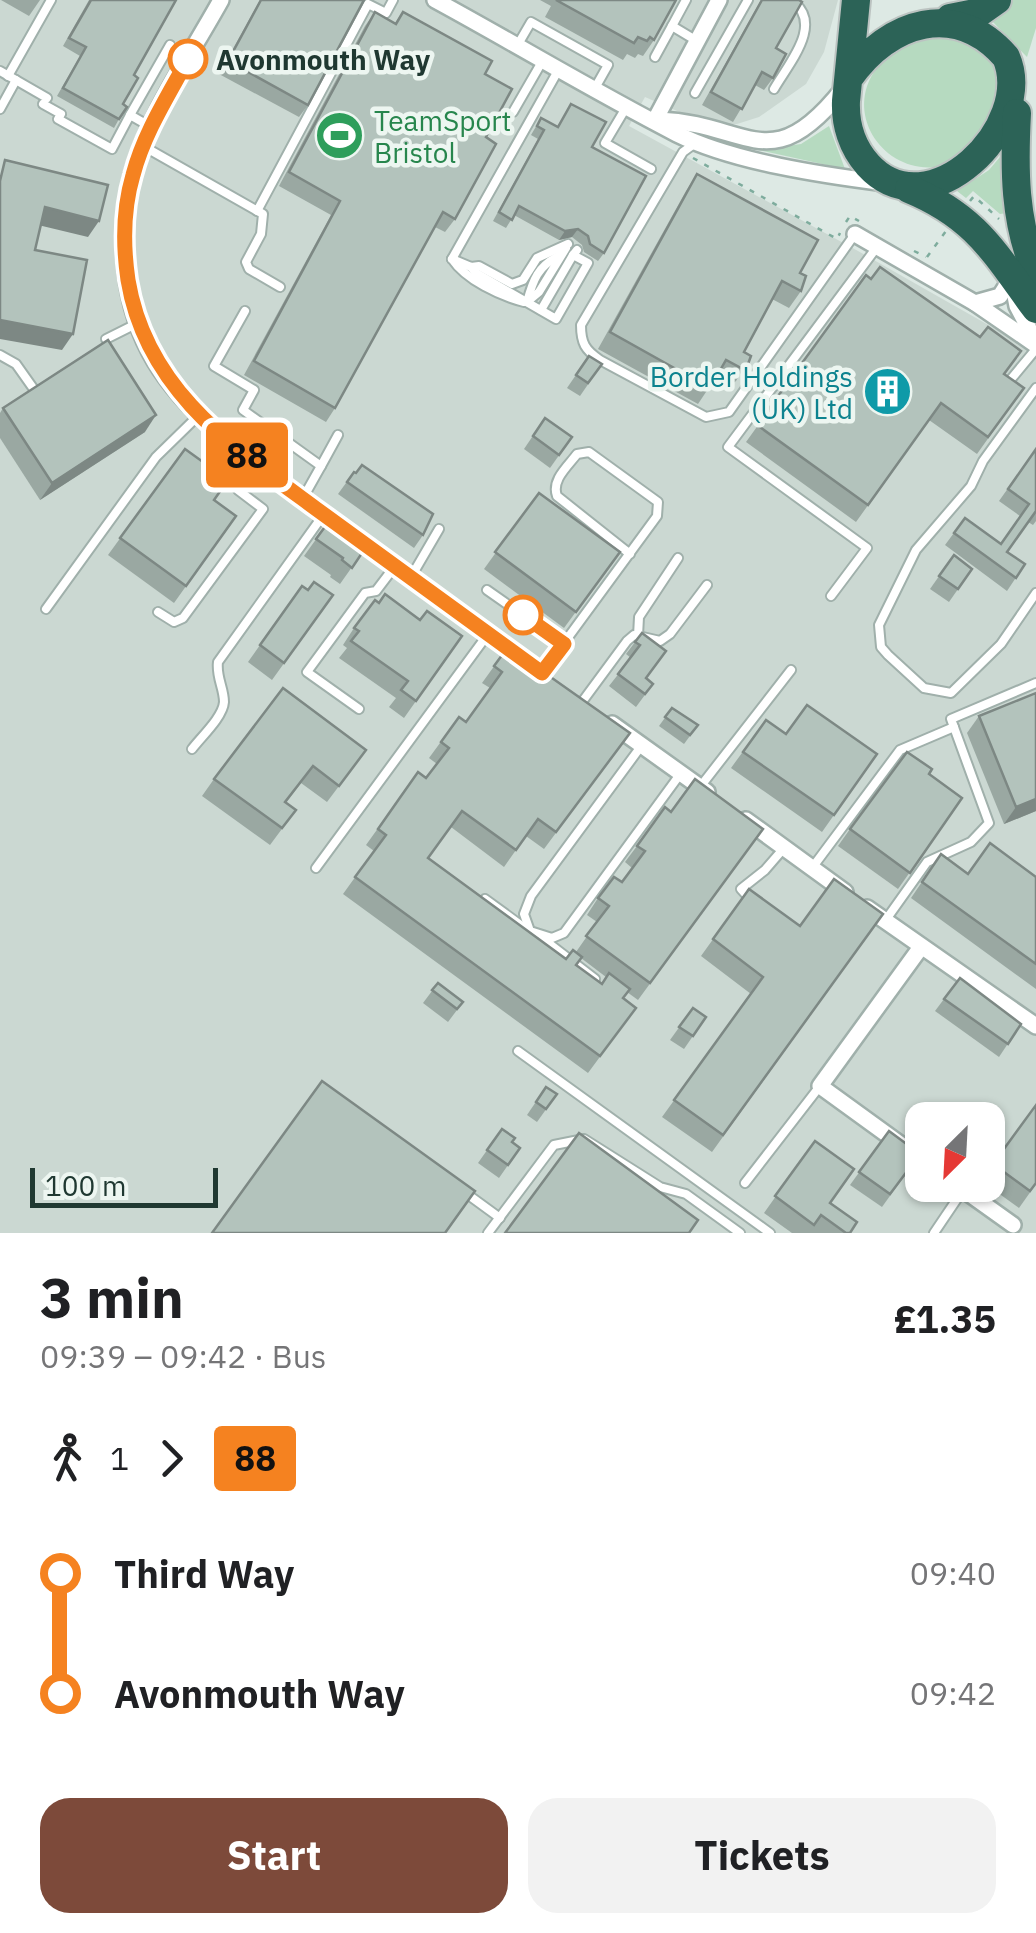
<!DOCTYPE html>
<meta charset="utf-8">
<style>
:root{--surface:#fff;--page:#f2f2f2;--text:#202124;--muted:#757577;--accent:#7d4a3a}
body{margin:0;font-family:"IBM Plex Sans",sans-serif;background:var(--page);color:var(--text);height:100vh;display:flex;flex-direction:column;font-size:38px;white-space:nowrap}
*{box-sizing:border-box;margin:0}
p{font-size:32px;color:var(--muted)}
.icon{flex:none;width:55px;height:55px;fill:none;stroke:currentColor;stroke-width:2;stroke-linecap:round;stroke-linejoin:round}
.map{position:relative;height:1233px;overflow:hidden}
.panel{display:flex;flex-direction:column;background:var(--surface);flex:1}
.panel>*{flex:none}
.badge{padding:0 20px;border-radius:8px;font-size:35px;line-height:65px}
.needle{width:65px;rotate:204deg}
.fabs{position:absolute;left:905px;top:1102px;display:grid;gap:20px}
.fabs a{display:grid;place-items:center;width:100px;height:100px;border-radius:20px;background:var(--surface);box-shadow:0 2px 8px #0004;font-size:50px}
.scale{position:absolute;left:30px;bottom:25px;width:188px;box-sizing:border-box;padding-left:10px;border:5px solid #1f3831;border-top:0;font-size:28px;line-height:35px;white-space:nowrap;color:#1f3831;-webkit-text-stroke:8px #edf6f1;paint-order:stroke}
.map>.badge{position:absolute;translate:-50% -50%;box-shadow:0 0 0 5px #fff}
.legs{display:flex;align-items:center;gap:15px;height:110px;padding:0 40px;font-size:32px}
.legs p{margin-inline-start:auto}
.overview{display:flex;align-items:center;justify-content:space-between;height:170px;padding:0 40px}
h1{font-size:55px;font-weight:800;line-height:75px}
.button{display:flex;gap:20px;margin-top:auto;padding:20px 40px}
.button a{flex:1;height:115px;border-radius:30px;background:var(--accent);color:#fff;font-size:40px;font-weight:800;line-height:115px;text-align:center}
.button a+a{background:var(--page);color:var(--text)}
ul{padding:0 40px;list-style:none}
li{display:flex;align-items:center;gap:35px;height:120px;font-size:38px}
li i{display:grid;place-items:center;width:15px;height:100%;margin:0 12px;background:currentColor}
li i::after{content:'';width:25px;height:25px;margin:-12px;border:8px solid;border-radius:50%;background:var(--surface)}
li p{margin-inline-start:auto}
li:first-child i{background:linear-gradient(#0000 50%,currentColor 0)}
li:last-child i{background:linear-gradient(currentColor 50%,#0000 0)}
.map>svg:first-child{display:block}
.built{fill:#cbd8d2;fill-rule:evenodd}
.green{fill:#b6dac0}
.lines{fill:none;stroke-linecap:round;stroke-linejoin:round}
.lane-casing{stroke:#a0b0ab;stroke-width:12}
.street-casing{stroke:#a0b0ab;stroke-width:20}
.highway-casing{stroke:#bcc3c1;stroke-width:32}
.path{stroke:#7eac9d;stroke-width:2.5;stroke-dasharray:5 8;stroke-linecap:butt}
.lane{stroke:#fff;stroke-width:8}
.street{stroke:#fff;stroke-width:15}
.highway{stroke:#2c6357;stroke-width:28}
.wall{fill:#9aa8a2;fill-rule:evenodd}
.shaded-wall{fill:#7d8884}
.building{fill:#b3c3bc;stroke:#7d8884;stroke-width:2.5}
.line-1-casing{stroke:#fff;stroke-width:22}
.line-1{stroke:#f58220;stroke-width:15}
.stop-1-dot{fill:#fff;stroke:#f58220;stroke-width:5}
.labels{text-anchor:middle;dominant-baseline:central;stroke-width:9;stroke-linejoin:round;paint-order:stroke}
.stop-label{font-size:28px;font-weight:bold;fill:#1f3831;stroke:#edf6f1;text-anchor:start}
.leisure-label{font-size:28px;fill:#27864d;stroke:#edf6f1;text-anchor:start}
.culture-label{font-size:28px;fill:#0d838f;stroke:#edf6f1;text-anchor:end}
</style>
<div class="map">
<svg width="1036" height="1233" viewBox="0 0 1036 1233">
<rect width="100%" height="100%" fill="#dde9e4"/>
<path class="built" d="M0 0H838L824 52 806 84 759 117 737 124H719L691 117 645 97 629 126 858 251 1013 339 1036 357V1233H0ZM922 1120H988V1185H922Z"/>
<g class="green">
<polygon points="1009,0 1036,0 1036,28 1027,57 989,18"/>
<path d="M934 32C968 39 996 54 1006 90 999 105 985 142 974 151 908 201 835 126 876 69 890 49 913 41 934 32Z"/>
<polygon points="829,126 845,169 758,150 801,144"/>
<polygon points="1000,157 1003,157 1007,213 1000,214 973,191 966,198 957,191 989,170"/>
</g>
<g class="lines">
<defs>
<g id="lane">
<polyline points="672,26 686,0"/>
<polyline points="517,46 531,22 608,65 595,88"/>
<polyline points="655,57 672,26 697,41"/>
<polyline points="0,71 47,98"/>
<polyline points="8,76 51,0"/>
<path d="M774 89C789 63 825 23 791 0"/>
<polyline points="695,93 748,0"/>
<polyline points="43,104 61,114 58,119 112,149 130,115 151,127"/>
<polyline points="627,106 605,143 651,169"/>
<polyline points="0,109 16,80"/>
<polyline points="513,112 543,60"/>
<polyline points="130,115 170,45"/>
<path d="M694 144 683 152 581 325C581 343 585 350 600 360L706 417 729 412 855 234"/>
<polyline points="143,146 263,214 261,234 246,262 249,269 280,287"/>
<polyline points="257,211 368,4 386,13 393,0"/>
<polyline points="452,259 559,69"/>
<polyline points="452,259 471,267 479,266 512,284 523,280 537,258 568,244"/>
<path d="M452 259C466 280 500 296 524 302"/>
<polyline points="471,267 476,273 556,319 588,263 573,255 577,250"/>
<polyline points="527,302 539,292 566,248"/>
<path d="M527 302C533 280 538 266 559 256"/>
<polyline points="541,310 573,255"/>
<polyline points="245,311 214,366 254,390 243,410 321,466 303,498"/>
<polyline points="106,339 138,323"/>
<polyline points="0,355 16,364 33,388"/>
<polyline points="1007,384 1036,349"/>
<polyline points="1036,388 983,461 971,486 916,550 879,625 881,647 888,655 924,688 951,693 1001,644 1036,593"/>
<polyline points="321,466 338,435"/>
<polyline points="411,577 439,529"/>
<polyline points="487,590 564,644"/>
<polyline points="831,596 867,548 728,447 877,247"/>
<polyline points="46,609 156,457 200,414"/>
<polyline points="158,612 174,622 183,618 263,509 238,490 257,464"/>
<polyline points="638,636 639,617 678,558"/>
<path d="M542 673 657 516 658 502 589 452 577 454C568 466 551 480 557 496L630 554"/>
<polyline points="582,702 627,641 634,635 660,641 670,634 707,585"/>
<polyline points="359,709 307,672 365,593 376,591 395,566"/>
<polyline points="642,745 531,896 524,914 530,931 552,938 564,933 681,773"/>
<path d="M192 749C201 737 223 717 224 702 224 688 216 677 218 662L324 514"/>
<polyline points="700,787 791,670"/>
<polyline points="316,868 488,634"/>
<polyline points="812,868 900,750 954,727"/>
<polyline points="485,899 526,929"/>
<polyline points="751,900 741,889 765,870 784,848"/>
<polyline points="885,921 927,862 971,842 989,823 951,719 1036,683"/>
<polyline points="543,939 595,979"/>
<polyline points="518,1051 770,1233"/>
<polyline points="745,1183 820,1086"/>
<polyline points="463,1191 500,1218"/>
<polyline points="488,1233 554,1145 584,1139 660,1187 686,1194 740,1233"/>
<polyline points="934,1233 963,1190"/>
</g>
<g id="street">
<path d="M221 0C190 56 149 114 132 176 117 236 123 308 155 361 192 422 261 467 317 509 384 560 453 608 520 657"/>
<path d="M435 0C516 44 595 92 677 134 734 162 822 175 885 183"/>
<polyline points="655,120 719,0"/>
<path d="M659 120C748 123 770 181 843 89"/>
<polyline points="855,234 975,303 1036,345"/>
<polyline points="1014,291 1017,306 1036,342"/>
<polyline points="975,303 1000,296 1012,277"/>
<polyline points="612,724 707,792"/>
<polyline points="746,820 845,892"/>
<polyline points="867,908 1036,1026"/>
<polyline points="921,947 820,1086 922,1160"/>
<polyline points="957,1185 1013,1225"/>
</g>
<g id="highway">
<polyline points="950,18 980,12 997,0"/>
<path d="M849 78C889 21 956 0 1006 57 1036 126 929 232 868 165 852 147 845 124 846 101L856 0"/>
<path d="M1017 113C1014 169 1014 221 1036 273"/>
<path d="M909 189C977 217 995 254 1036 309"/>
</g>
</defs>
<use href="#lane" class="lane-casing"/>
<use href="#street" class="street-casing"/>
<use href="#highway" class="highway-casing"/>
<g class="path">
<polyline points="693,158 837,239 840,233"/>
<polyline points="970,201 974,196 999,219"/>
<polyline points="846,222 850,216 859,221"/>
<polyline points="914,251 926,257"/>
<polyline points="927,257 946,231"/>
</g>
<use href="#lane" class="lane"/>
<use href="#street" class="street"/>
<use href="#highway" class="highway"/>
</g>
<g class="wall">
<polygon points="1,0 40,0 29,16"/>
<polygon points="89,0 176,0 134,75 123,104 119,119 114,128 57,96 80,56 63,46"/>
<polygon points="260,0 364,0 308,105 299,117 219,74"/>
<polygon points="540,0 676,0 654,40 643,56 638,54 635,58 627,54 623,60 545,17 551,6"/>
<polygon points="761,0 799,0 776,48 773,78 764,90 755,85 733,122 702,105"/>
<polygon points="375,12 395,23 403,12 485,74 486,137 455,219 445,232 435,227 335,408 326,422 244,375 331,215 279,186 365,26"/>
<polygon points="571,104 592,147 604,253 598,261 584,252 582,245 572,237 559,240 514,215 506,228 493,221 538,139 531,135 541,118 557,127"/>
<polygon points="697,174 800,273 801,291 789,308 772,299 744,352 751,356 736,381 731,385 716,377 698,404 598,349 686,191"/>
<polygon points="866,275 1024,388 977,454 929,420 856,522 746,442"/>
<polygon points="589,356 602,364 580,396 567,388"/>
<polygon points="3,408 145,432 40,500 0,438 0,413"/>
<polygon points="545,418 572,437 550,468 524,449"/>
<polygon points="185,449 214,500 236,516 174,603 108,555"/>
<polygon points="1036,449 1036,521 1033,525 1028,522 1007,552 1025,564 1007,591 945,545 965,518 1001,544 1020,516 999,501"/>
<polygon points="354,472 423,535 414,548 338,494"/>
<polygon points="539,493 620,552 564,628 484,569"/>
<polygon points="327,524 364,550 340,584 330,577 331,575 304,556"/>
<polygon points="954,555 972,569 949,602 930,589"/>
<polygon points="302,586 308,590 333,595 272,680 248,662"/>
<polygon points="379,603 462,636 404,718 389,707 396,698 339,658 347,648 343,645 354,628"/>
<polygon points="642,633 646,679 653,684 636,707 609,686 631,658 626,654"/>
<path d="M508 647 630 733 544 849 526 836 504 867 451 827 428 858 566 959 576 952 597 922 587 915 598 898 622 882 632 868 625 862 637 846 671 812 763 829 638 1000 627 992 623 998 636 1008 588 1073 343 894 374 851 366 845 399 799 426 778 437 764 429 758 459 717 466 722 490 688 482 683ZM581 958 606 977 602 984 576 965Z"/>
<polygon points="1036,693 1036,811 1004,824 967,733 979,716"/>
<polygon points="672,708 698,725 684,744 659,726"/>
<polygon points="766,720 786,734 877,754 822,832 731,768"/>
<polygon points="366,750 327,802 301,783 286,803 296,810 270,845 202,796 214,779"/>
<polygon points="929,774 962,798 898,889 838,846 850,829"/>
<polygon points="941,854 968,874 1036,877 1036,989 911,898"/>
<polygon points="749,889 800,926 883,914 712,1152 662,1117 751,994 701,956"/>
<polygon points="438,983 463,1002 448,1022 423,1003"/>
<polygon points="944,999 1021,1024 999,1057 935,1011"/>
<polygon points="693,1008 706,1017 684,1049 670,1040"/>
<polygon points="546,1087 557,1094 537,1122 527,1115"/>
<polygon points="1036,1105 1036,1184 1019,1208 987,1185 988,1172"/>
<polygon points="502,1129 512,1142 520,1148 499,1178 478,1163"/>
<polygon points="889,1131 920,1154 882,1207 850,1185"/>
<polygon points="815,1141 830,1203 850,1233 792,1233 764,1213"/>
</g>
<g class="shaded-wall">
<polygon points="45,207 99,221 88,237 34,224"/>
<polygon points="578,229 572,237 559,240 565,231"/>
<polygon points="0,320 73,334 62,350 0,339"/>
<polygon points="156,415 145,432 40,500 52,483"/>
<polygon points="1036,799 1036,811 1004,824 1016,807"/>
</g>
<g class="building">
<polygon points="91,0 176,0 134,75 138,78 123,104 127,107 119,119 63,88 86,47 69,38"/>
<polygon points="261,0 364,0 308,105 228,61"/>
<polygon points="556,0 676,0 654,40 650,37 647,41 638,37 634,43"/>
<polygon points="762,0 799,0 802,2 776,48 786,54 773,78 762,72 742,109 711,92"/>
<polygon points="375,12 396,24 403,12 492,61 485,74 512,89 486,137 496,144 455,219 443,212 335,408 254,361 340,201 289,172"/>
<polygon points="571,104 606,122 592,147 646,176 604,253 590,244 588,236 578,229 565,231 519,206 512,220 499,212 544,130 537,126 541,118 558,127"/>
<polygon points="5,160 108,185 99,221 45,207 35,250 87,260 73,334 0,320 0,181"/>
<polygon points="697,174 818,240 800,273 806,276 801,291 782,281 744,352 751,356 748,364 743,369 726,360 710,388 610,332"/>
<polygon points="880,267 980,337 988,327 1021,351 1004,374 1024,388 988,437 941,403 868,505 757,425 866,275 871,279"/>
<polygon points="108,340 156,415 52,483 3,408"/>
<polygon points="589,356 602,364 588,383 576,375"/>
<polygon points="545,418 572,437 559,455 533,436"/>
<polygon points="185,449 228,480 214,500 236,516 186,586 120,538"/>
<polygon points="1036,449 1036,511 1007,552 1025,564 1016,578 954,533 965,518 1001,544 1029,504 1008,489"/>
<polygon points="362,465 433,514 423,535 347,482 354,472 356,473"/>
<polygon points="539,493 620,552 576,612 495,552"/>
<polygon points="327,524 364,550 352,568 342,560 343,558 316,539"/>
<polygon points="954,555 972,569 958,589 939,576"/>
<polygon points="314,582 333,595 284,663 260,645 302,586 308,590"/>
<polygon points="385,594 420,620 427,611 462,636 416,701 401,690 408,681 351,641 359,631 354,628 375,600 379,603"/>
<polygon points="642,633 666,651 646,678 653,684 645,694 618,674 640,645 635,642"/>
<polygon points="508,647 630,733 556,832 538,819 516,850 462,811 428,858 566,959 573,950 582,957 576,965 602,984 609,973 630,989 623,998 636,1008 600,1056 355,877 386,835 378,829 399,799 418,772 426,778 449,748 441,742 459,717 466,722 502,672 494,666"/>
<polygon points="283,688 366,750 339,786 313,766 285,802 296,810 282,828 214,779"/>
<polygon points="1036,693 1036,799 1016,807 979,716"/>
<polygon points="807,705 877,754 834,815 743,752 766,720 786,734"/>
<polygon points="672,708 698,725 690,735 665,717"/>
<polygon points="907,752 932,769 929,774 962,798 910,873 850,829"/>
<polygon points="695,779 763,829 650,983 586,936 609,906 598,898 614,877 622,882 645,851 637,846 665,807 671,812"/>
<polygon points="990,843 1036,877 1036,964 922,882 941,854 968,874"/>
<polygon points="834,879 883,914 723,1135 674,1100 763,977 713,939 749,889 800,926"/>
<polygon points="960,978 1021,1024 1008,1044 944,999"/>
<polygon points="438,983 463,1002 457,1009 432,990"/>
<polygon points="693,1008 706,1017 693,1036 679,1027"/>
<polygon points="322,1081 475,1191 445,1233 212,1233"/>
<polygon points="546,1087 557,1094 546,1109 536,1102"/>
<polygon points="1036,1105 1036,1183 1030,1191 993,1164"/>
<polygon points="502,1129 515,1138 512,1142 520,1148 508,1165 487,1150"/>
<polygon points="889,1131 920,1154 890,1194 859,1172"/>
<polygon points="579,1133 698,1220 689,1233 505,1233"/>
<polygon points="815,1141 854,1169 830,1203 857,1222 850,1233 846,1233 821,1215 814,1225 775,1196"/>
</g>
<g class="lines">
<defs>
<path id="line-1" d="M188 59C168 96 144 133 133 175 123 209 123 246 128 280 146 389 231 446 315 508 391 563 466 618 542 673L564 644 523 615"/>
</defs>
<use href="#line-1" class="line-1-casing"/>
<use href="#line-1" class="line-1"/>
</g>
<defs>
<symbol id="stadium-disc" viewBox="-11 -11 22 22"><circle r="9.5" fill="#2e9e5b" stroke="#edf6f1"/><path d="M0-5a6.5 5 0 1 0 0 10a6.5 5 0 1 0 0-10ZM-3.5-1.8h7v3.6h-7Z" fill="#fff"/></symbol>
<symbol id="building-disc" viewBox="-11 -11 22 22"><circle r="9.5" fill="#0f9aa8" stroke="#edf6f1"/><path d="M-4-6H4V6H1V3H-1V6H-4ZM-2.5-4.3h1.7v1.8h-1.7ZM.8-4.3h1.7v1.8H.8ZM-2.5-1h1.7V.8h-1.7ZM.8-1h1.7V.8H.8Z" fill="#fff"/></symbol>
</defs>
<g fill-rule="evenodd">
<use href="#stadium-disc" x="312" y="108" width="55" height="55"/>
<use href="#building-disc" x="860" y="364" width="55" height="55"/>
</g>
<g class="stop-1-dot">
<circle cx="188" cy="59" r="18"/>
<circle cx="523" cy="615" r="18"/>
</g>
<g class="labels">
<g class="stop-label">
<text x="216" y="59">Avonmouth Way</text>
</g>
<g class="leisure-label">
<text x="374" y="120">TeamSport<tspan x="374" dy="32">Bristol</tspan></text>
</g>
<g class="culture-label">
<text x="853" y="376">Border Holdings<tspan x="853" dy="32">(UK) Ltd</tspan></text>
</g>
</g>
</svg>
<div class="fabs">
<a><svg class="needle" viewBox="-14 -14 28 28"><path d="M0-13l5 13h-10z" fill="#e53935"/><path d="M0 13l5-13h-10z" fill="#757577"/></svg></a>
</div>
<div class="scale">100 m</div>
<b class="badge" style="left:247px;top:455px;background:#f58220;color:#111">88</b>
</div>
<section class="panel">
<div class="overview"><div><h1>3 min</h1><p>09:39 – 09:42 · Bus</p></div><b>£1.35</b></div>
<div class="legs"><svg class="icon" aria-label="walk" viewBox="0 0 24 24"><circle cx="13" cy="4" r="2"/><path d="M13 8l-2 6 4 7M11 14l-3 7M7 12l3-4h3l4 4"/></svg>1<svg class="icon" aria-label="forward" viewBox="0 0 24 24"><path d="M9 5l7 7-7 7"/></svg><b class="badge" style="background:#f58220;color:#111">88</b></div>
<ul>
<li><i style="color:#f58220"></i><b>Third Way</b><p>09:40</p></li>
<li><i style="color:#f58220"></i><b>Avonmouth Way</b><p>09:42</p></li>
</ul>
<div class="button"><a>Start</a><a>Tickets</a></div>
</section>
